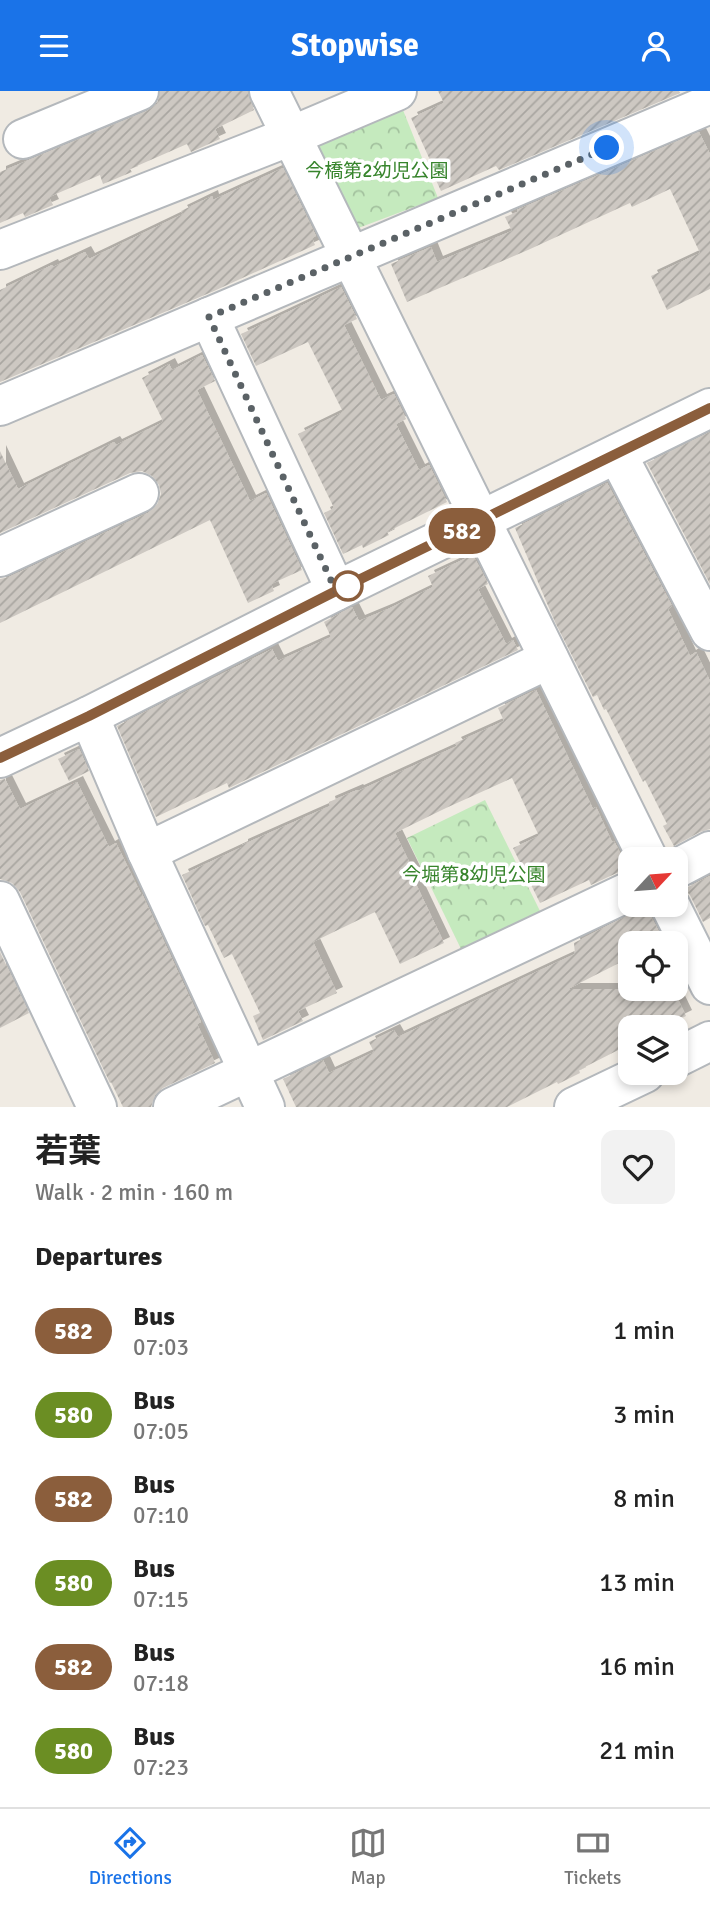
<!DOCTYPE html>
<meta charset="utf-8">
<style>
:root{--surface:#fff;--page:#f2f2f2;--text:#222;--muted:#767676;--line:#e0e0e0;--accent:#1a73e8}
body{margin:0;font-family:Signika,"Noto Sans JP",sans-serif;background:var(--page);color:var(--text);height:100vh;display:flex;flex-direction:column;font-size:26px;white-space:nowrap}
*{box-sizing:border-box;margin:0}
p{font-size:23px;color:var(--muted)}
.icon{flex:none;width:38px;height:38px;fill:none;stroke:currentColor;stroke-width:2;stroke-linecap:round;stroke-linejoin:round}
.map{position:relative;height:1016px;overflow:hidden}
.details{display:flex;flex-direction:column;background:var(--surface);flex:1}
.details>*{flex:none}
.badge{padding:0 14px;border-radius:23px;font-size:24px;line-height:46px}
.needle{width:46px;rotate:64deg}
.fabs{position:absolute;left:618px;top:756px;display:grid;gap:14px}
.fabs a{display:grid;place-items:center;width:70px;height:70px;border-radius:14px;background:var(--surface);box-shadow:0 4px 10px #0003;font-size:35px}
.you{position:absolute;width:35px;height:35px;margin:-18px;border:5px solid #fff;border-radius:50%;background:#1a73e8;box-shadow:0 0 0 10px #1a73e833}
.map>.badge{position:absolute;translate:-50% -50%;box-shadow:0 0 0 4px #fff}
h2{padding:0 35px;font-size:26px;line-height:63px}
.round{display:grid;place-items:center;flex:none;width:74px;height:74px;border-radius:14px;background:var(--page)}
.summary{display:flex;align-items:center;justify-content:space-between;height:119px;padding:0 35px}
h1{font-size:33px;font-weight:700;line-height:52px}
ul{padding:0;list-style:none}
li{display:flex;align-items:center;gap:21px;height:84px;padding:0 35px}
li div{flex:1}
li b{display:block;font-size:26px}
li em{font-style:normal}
li .badge{min-width:77px;font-weight:700;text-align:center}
header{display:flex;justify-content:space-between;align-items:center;height:91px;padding:0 35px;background:var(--accent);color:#fff;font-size:32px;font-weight:700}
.menu{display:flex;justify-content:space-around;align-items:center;height:98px;border-top:2px solid var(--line);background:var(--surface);font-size:19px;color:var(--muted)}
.menu a{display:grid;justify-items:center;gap:4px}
.menu .current{color:var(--accent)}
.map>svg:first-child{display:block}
.park{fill:url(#park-crowns)}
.building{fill:url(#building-hatch);filter:url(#shadow)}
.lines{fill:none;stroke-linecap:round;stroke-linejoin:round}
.minor-casing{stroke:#b4b8bc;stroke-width:42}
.minor{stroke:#fff;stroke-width:38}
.line-casing{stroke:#fff;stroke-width:16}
.line{stroke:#8b5e3c;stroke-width:10}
.walk{stroke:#5b6266;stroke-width:7;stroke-dasharray:0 12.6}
.stop-dot{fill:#fff;stroke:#8b5e3c;stroke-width:3.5}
.labels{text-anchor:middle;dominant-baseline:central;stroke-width:7;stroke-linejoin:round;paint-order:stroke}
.park-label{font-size:19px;fill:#37842c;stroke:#fff}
</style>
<header><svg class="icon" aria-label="menu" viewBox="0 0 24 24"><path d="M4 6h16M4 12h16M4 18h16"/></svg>Stopwise<svg class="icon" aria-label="person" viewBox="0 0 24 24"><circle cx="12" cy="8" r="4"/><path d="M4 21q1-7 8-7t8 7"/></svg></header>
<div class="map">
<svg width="710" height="1016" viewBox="0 0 710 1016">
<defs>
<pattern id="park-crowns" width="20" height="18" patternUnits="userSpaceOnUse" patternTransform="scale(1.75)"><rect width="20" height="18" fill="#c5eabe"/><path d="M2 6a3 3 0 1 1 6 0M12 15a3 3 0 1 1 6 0" fill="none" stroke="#a3c19e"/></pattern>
<pattern id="building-hatch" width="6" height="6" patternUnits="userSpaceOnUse" patternTransform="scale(1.75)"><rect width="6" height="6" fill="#cdc8c2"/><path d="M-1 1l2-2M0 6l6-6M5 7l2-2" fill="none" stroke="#a9a6a1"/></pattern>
<filter id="shadow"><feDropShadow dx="6" dy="-6" stdDeviation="0" flood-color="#0004"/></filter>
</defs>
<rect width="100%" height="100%" fill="#f0ebe3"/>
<g class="park">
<polygon points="401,14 438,107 353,139 316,53"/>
<polygon points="485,709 541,822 462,860 407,747"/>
</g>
<g class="building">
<polygon points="160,0 247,0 254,19 215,38 220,48 200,57 191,61 187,53 130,78 132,81 103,93 100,84 49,106 53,114 25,126 23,122 0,132 0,81 147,20 157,13"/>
<polygon points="438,0 679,0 680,2 499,79 496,75 441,100 427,70 430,69 411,27 444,12"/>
<polygon points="699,41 710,63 710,198 667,219 651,185 700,162 670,98 632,116 630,112 528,159 407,211 391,173 431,156 437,171 512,140 505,126 517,121 517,119"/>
<polygon points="283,77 316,145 312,147 315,154 214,200 0,291 0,199 52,174 53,176 85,161 89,168 183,123 181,120 212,105 213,109"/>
<polygon points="341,196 357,228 344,234 381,309 394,303 406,328 396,333 419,379 429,374 447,411 387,441 389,444 363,457 362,454 343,463 324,422 334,417 298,343 343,321 308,251 256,275 241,243"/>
<polygon points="202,264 215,290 197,299 250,410 266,402 302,479 271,493 274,500 248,512 210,429 0,532 0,488 9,486 148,422 157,414 161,403 159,394 152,385 142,380 130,382 0,442 0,360 18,398 114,351 116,354 161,332 163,330 142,287 169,273 172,279"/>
<polygon points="710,341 710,493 647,372"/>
<polygon points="607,392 672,515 668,518 690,565 696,561 710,590 710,738 700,741 674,755 663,735 667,733 645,689 643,691 606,618 604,619 597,604 593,606 555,531 515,437"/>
<polygon points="473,464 488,493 478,498 506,553 513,549 518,559 229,697 227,692 156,726 117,635 272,558 278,570 331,546 324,531 352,516 359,530 388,518 433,496 428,485"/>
<polygon points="536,599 593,718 596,716 612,751 614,750 629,779 621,780 591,794 589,789 540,812 513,757 539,745 512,687 446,717 395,742 417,787 414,789 444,852 400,873 375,821 313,851 337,902 298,920 303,930 263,949 253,925 260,922 232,863 224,867 208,834 205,835 182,784 242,756 242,754 330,715 329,711 357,699 358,700 457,655 455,652 504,630 498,617"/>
<polygon points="79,658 89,680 69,690 58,668"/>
<polygon points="5,688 20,718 77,691 109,756 116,752 141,803 142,803 201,931 197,933 215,972 163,997 155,1004 151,1016 123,1016 111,991 110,992 20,801 12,792 0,788 0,689"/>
<polygon points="710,785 710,827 703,831 690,804 684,798"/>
<polygon points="648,814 650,824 664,850 660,852 630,852 630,880 625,869 568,898 673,898 686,925 664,936 630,936 630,953 579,979 580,982 558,993 557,991 507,1016 296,1016 283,988 323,969 329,982 374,961 369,951 394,939 398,946 549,875 575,863 574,852"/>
<polygon points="0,861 29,922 0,937"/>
</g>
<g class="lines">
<defs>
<g id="minor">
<polyline points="269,0 648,768"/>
<polyline points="23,48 139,0"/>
<polyline points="0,159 291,45 397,0"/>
<polyline points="209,226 336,500"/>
<polyline points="0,315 710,13"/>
<polyline points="617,363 710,540"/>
<polyline points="0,466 139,402"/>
<polyline points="89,625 147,761 265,1016"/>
<polyline points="0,667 89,625 336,500 710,317"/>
<polyline points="147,761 549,568"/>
<polyline points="676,778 710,760"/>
<polyline points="0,810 97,1016"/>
<polyline points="670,814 710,894"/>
<polyline points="676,967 710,950"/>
<polyline points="173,1016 630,800"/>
<polyline points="574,1016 645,982"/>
</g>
</defs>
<use href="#minor" class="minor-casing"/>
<use href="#minor" class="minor"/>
</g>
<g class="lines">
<defs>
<polyline id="line" points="0,667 89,625 336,500 710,317"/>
</defs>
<use href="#line" class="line-casing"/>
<use href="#line" class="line"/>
<polyline class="walk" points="348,495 336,500 209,226 607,57"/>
</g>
<circle class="stop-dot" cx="348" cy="495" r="14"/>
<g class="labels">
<g class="park-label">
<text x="377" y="80">今橋第2幼児公園</text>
<text x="474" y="784">今堀第8幼児公園</text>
</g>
</g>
</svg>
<div class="fabs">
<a><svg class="needle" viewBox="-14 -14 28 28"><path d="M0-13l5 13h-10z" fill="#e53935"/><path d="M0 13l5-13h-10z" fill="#767676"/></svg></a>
<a><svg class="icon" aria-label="locate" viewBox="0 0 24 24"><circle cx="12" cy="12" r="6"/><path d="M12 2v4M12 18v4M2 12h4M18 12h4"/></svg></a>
<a><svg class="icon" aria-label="layers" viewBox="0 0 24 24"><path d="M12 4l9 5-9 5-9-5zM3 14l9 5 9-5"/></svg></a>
</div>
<div class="you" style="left:607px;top:57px"></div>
<b class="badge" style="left:462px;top:440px;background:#8b5e3c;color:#fff">582</b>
</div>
<section class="details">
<div class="summary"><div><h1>若葉</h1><p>Walk · 2 min · 160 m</p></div><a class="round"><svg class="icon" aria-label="heart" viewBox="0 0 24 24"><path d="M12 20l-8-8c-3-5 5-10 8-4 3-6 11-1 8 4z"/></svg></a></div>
<h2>Departures</h2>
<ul>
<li><span class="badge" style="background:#8b5e3c;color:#fff">582</span><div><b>Bus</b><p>07:03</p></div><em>1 min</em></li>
<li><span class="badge" style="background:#6b8e23;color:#fff">580</span><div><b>Bus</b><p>07:05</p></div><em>3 min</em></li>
<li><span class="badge" style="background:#8b5e3c;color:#fff">582</span><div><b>Bus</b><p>07:10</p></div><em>8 min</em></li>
<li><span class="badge" style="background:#6b8e23;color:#fff">580</span><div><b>Bus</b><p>07:15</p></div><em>13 min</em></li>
<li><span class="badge" style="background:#8b5e3c;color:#fff">582</span><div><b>Bus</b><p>07:18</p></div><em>16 min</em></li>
<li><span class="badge" style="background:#6b8e23;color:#fff">580</span><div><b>Bus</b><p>07:23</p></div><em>21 min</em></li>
</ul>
</section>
<nav class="menu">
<a class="current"><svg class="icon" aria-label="directions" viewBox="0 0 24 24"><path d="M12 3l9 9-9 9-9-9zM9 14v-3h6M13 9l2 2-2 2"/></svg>Directions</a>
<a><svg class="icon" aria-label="map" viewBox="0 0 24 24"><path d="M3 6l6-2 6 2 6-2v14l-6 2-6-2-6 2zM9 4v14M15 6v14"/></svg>Map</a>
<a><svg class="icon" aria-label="tickets" viewBox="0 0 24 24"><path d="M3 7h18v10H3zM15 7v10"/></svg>Tickets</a>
</nav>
